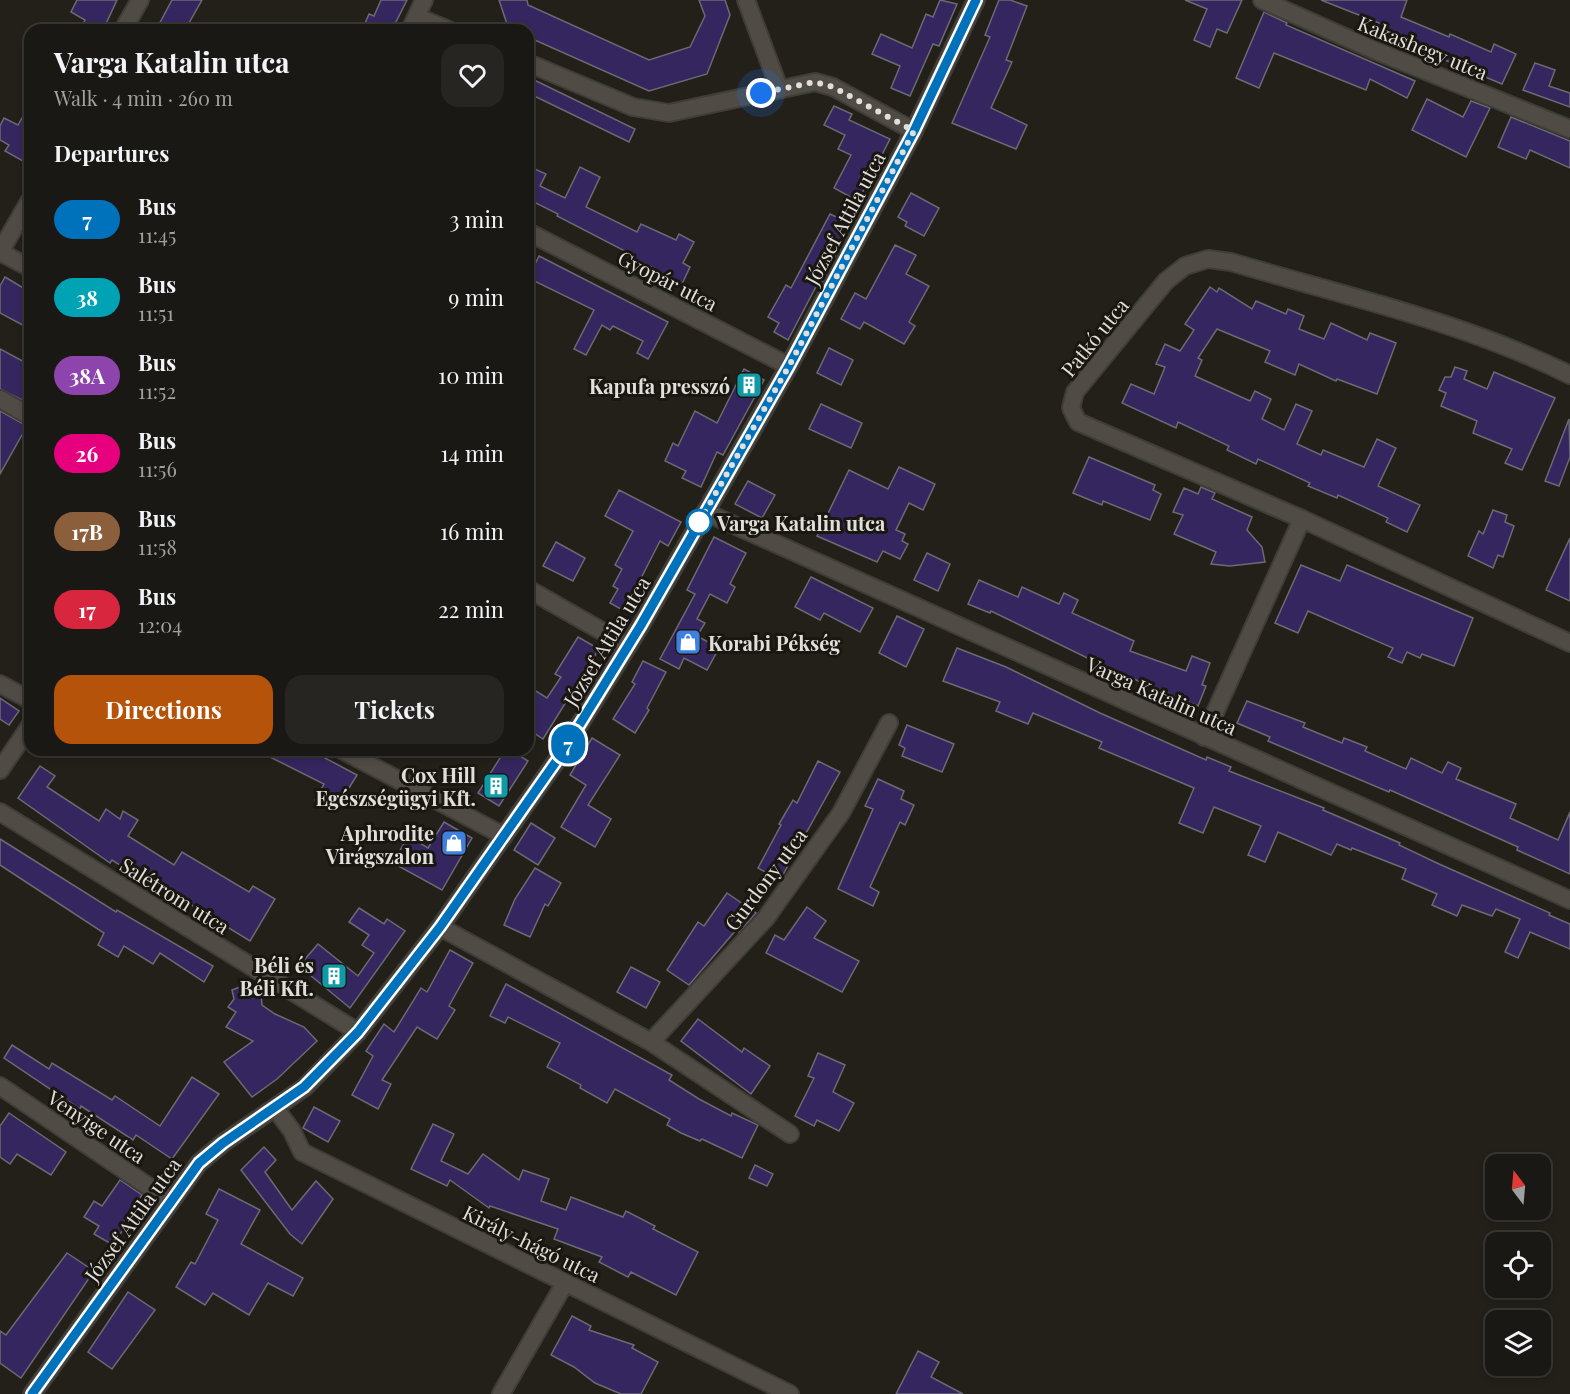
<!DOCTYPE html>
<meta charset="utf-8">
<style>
:root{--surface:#1a1814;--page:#272522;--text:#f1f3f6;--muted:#9fa0a0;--line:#383734;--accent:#b45309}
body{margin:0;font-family:"Playfair Display",serif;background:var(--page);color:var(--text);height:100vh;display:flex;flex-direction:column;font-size:22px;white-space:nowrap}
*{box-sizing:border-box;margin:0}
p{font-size:20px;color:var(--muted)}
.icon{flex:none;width:33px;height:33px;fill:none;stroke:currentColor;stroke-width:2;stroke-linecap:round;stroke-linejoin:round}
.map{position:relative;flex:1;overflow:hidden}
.details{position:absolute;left:24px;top:24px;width:510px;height:732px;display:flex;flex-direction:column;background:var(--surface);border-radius:18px;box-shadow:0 3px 9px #0003,0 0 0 2px var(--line)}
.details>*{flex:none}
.badge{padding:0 12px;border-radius:20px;font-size:21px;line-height:39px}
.needle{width:39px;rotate:344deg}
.controls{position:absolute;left:1485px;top:1154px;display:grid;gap:12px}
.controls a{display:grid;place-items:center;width:66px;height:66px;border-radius:12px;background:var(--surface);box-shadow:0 3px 9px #0003,0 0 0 2px var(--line);font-size:30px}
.you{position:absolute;width:30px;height:30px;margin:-15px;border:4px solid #fff;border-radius:50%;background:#1a73e8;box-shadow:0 0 0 9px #1a73e833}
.map>.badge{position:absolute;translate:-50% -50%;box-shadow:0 0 0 3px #fff}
h2{padding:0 30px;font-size:22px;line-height:54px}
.round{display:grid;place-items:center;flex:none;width:63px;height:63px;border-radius:18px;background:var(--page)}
.summary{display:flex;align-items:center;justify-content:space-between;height:102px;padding:0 30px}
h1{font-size:28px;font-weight:700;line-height:45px}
.cta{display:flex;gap:12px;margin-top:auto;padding:12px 30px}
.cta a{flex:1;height:69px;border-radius:18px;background:var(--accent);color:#fff;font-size:24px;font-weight:700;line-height:69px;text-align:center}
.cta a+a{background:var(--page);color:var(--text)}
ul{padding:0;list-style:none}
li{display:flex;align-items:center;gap:18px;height:78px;padding:0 30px}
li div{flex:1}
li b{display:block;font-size:22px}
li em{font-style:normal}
li .badge{min-width:66px;font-weight:700;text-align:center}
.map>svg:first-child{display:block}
.building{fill:#35265f;stroke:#6b6a72;stroke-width:1.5}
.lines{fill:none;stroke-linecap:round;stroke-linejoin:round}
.minor-casing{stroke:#3f3d38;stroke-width:20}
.tertiary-casing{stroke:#3f3d38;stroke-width:20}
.minor{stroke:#504c45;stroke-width:16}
.tertiary{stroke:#504c45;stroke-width:16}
.line-casing{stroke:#fff;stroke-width:14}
.line{stroke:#0072bc;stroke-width:9}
.walk{stroke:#e1dfdb;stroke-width:6;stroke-dasharray:0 10.8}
.stop-dot{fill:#fff;stroke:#0072bc;stroke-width:3}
.labels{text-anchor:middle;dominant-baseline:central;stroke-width:6;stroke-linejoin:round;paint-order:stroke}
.street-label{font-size:20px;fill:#e1dfdb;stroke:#1a1711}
.poi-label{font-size:20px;font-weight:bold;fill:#e1dfdb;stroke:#1a1711;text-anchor:end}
.stop-label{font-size:20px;font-weight:bold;fill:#e1dfdb;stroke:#1a1711;text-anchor:start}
</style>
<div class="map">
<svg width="1570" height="1394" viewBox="0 0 1570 1394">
<rect width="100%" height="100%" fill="#23201a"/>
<g class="building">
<polygon points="77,0 117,0 103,30 80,30 85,20 71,12"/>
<polygon points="172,0 202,0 185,30 156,30"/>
<polygon points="381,0 407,0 394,26 400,30 362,30 369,14 374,16"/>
<polygon points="499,0 527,0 528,5 649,60 690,47 705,16 699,0 725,0 730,15 707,74 649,91 528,37 528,30 515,30 507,24"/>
<polygon points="940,0 957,4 939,46 933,44 910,96 891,88 900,66 872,54 881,34 912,48 926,14 933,17"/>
<polygon points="999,0 1010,0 1027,6 1006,60 1012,62 991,108 1027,125 1016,149 952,123 990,37 985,35"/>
<polygon points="1185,0 1242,0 1227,33 1217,29 1210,47 1194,40 1207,9"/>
<polygon points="1321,0 1407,0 1401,17 1449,37 1450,34 1491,52 1494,44 1516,54 1502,84 1397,40 1398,37 1377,29 1379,23"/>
<polygon points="1264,12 1287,23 1286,25 1415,81 1407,98 1370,79 1366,90 1274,53 1259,88 1236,78"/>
<polygon points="1535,63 1555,70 1549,86 1570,93 1570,107 1523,90"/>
<polygon points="528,77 635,129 629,142 528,93"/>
<polygon points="1427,99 1463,117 1471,101 1490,108 1466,157 1412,130"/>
<polygon points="30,104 30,165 5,151 9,145 0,140 0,126 4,118 18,125"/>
<polygon points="834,106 852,114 849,120 890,139 858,201 834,188 851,155 838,149 845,135 824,125"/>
<polygon points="1511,117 1570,141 1570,168 1530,150 1526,159 1498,147"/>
<polygon points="528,166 546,174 540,186 565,198 580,167 600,177 586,207 637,232 641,224 676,240 679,234 694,242 683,263 690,267 681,286 658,275 660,271 626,255 627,252 557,216 558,214 532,201 528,210"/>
<polygon points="911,193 939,208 924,236 905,226 907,222 898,217"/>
<polygon points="830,214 851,224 822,282 819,281 788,340 774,332 779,323 768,317 786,285 791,288"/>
<polygon points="895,245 916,255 906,274 929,286 909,322 915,326 904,344 864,322 860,329 841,319 855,293 866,299"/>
<polygon points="539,256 668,322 648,359 637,353 643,341 613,326 610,330 602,325 586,355 574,349 594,310 528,278"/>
<polygon points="5,277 30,292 30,329 0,313 0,286"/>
<polygon points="1210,287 1217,292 1219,288 1252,309 1256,301 1286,314 1288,309 1304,316 1299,329 1324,339 1331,323 1367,340 1370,333 1396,343 1377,394 1337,379 1336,381 1299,364 1295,375 1265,362 1270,351 1217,329 1198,358 1202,360 1195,376 1250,401 1255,391 1271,399 1262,419 1284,430 1296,404 1312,411 1297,444 1321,455 1323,450 1364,467 1377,439 1396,448 1378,486 1420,505 1407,532 1386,522 1388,518 1338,495 1337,498 1308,486 1310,483 1258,459 1256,464 1227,450 1229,446 1178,422 1176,428 1122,403 1131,384 1154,394 1165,367 1156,364 1165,344 1180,351 1194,330 1185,324"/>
<polygon points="829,348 853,360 841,385 817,373"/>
<polygon points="0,349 30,365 30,404 0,389"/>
<polygon points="1455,367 1467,371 1464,379 1487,389 1494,372 1555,398 1522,470 1505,463 1512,449 1473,433 1477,421 1441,406 1446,393 1439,390 1445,377 1451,377"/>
<polygon points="744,369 764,380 723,455 717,452 701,487 682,478 686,471 665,461 673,443 678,446 695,411 717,423"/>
<polygon points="821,404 862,423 851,448 809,429"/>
<polygon points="0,411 27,426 0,474"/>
<polygon points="1569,419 1570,457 1559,486 1545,481"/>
<polygon points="1089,457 1155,485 1153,490 1161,494 1150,520 1103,501 1102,505 1073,493"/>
<polygon points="899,467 935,484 923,510 909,503 896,530 905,534 902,541 908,544 900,559 883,551 877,562 817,536 849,470 888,489"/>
<polygon points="748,481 775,495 762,518 735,504"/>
<polygon points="1201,487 1215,493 1212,499 1252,517 1247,530 1262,547 1265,562 1230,566 1211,564 1216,552 1174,534 1183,515 1173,512 1184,488 1198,494"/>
<polygon points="619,490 681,522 668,546 660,541 637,586 641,589 628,613 610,603 618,589 613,586 622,569 615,565 633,531 605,516"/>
<polygon points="1493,510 1507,515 1505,522 1514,526 1503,557 1498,555 1493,568 1468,556 1479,531 1483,534"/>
<polygon points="714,537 746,553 730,584 735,587 727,603 710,594 697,619 705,623 697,636 719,648 707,670 684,658 679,669 660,659 695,594 687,590"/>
<polygon points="1570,538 1570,601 1546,590"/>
<polygon points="556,542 585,558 573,581 543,566"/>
<polygon points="927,553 950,564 938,591 914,580"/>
<polygon points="1301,565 1340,581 1347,565 1473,618 1454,666 1422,654 1420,658 1407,652 1402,663 1388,657 1393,648 1308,611 1298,633 1275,623"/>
<polygon points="811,577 873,608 860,632 824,613 820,620 795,607"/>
<polygon points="979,580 1018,597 1022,587 1059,604 1064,593 1078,600 1072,613 1134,641 1130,651 1186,671 1192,656 1210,663 1202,685 1206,686 1198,706 1110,669 991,611 990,613 968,604"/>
<polygon points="897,616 924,629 906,667 879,653"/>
<polygon points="578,637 599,649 543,739 528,729 528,686 547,698 561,677 555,674"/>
<polygon points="957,648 1006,667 1100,713 1206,760 1207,757 1231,767 1229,771 1324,808 1323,810 1400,843 1399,845 1439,864 1550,913 1549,915 1570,924 1570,949 1530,932 1518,958 1505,952 1520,919 1496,909 1492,916 1462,905 1457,916 1432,905 1437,894 1402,879 1406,869 1352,848 1351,850 1337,844 1331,855 1278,832 1265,862 1248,855 1261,826 1214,807 1203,833 1179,823 1194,788 1099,748 1102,742 1033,713 1028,724 996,711 1000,702 943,681"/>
<polygon points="643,661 666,672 647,708 649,710 635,733 613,719 635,684 632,682"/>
<polygon points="0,698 19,711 9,725 0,719"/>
<polygon points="1247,701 1305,723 1303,727 1342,743 1344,738 1367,747 1365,751 1406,769 1411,758 1442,773 1448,762 1461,768 1456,779 1516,804 1510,818 1558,840 1570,812 1570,874 1517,850 1518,847 1390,790 1389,792 1268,741 1270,737 1237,723"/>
<polygon points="907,725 954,744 942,772 902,756 905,748 899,745"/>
<polygon points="592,738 620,755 588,805 611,819 595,847 561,827 586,785 570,775"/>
<polygon points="256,750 310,750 357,775 335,811 315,800 324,784"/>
<polygon points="505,750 511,750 528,761 499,806 478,793"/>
<polygon points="818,761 840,772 780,880 758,868 781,825 779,824 793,800 797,803"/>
<polygon points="40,766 55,776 47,787 99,821 106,809 120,819 123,811 138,820 128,836 174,865 182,852 249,892 253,886 275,899 250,941 149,879 147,882 112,860 110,863 18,798"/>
<polygon points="878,779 904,791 901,799 914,805 905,825 900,822 870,887 879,892 873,906 838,889 873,809 865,806"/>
<polygon points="444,822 472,838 442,890 393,863 408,836 428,848"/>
<polygon points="531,823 555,838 538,865 514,850"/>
<polygon points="0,839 116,912 117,910 213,966 204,982 160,953 153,964 124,946 118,957 98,945 104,933 0,865"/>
<polygon points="535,868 561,883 548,906 545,904 530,937 504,925 515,899"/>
<polygon points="727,893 756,913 739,932 736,930 689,985 667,970 698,922 704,926"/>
<polygon points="807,907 826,921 814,938 859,961 842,992 766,953 775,935 784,940"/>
<polygon points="359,908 384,924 387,919 405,931 350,1008 299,966 318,944 358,976 374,953 362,945 369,935 349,922"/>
<polygon points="450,950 473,963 449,1006 455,1010 437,1039 417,1027 382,1080 391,1084 378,1109 352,1095 373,1056 366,1051 384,1024 394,1032 421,988 427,992"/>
<polygon points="631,967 660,982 646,1008 617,992"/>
<polygon points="248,984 261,994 262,1005 275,1014 304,1027 317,1041 277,1079 252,1097 224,1062 253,1041 226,1027 236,1012 228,1007 234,999 232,990"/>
<polygon points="506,984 672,1075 669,1080 699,1099 731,1116 732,1113 758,1125 742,1158 702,1139 700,1141 681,1133 667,1125 670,1119 615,1089 607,1103 580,1088 581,1085 547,1067 560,1043 508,1017 505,1023 490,1016"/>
<polygon points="698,1019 742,1052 744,1048 770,1066 751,1094 681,1041"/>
<polygon points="12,1045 49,1069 52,1063 112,1100 115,1096 160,1126 192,1077 219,1094 172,1159 136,1135 133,1140 81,1106 80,1109 4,1058"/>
<polygon points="818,1053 845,1065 833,1092 854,1103 839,1131 817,1120 814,1126 795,1116 814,1078 808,1076"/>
<polygon points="314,1107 340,1121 328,1142 303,1128"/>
<polygon points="9,1113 66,1152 51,1175 17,1154 10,1164 0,1157 0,1126"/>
<polygon points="433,1124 454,1134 441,1161 468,1174 483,1154 519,1180 523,1170 549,1179 541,1201 566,1210 571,1197 623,1217 626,1211 655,1226 653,1229 698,1252 676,1295 631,1272 628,1277 599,1262 602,1257 554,1239 558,1229 490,1206 489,1208 450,1180 447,1186 411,1169"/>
<polygon points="264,1147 276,1160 265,1172 292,1210 316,1181 333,1199 302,1244 290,1234 241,1170"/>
<polygon points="755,1165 773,1174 767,1186 749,1178"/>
<polygon points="120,1180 142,1195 125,1220 128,1222 113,1245 94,1234 99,1226 84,1217 94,1201 102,1206"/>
<polygon points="219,1189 260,1210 241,1244 303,1278 293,1296 268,1283 249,1315 213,1293 205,1305 176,1287 191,1262 195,1264 218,1220 206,1214"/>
<polygon points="67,1253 94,1271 21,1378 0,1363 0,1331 6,1335"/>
<polygon points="128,1292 155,1310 112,1369 88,1352"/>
<polygon points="572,1316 591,1326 589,1330 634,1345 632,1348 658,1362 641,1394 621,1394 595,1383 574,1367 551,1355"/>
<polygon points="918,1351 939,1362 931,1377 963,1394 896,1394"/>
</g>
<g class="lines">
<defs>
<g id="minor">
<polyline points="746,0 779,88"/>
<polyline points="1262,0 1376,51 1570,129"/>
<polyline points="417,17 449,30"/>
<polyline points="123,30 140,0"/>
<polyline points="410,30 424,0"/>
<polyline points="528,63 633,107 669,113 815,82 833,87 914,131"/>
<polyline points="528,232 789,366"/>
<polyline points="0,252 30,200"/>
<polyline points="0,252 30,268"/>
<path d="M1570 375C1464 322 1344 296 1231 262L1208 259 1185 266 1166 281 1075 392 1071 408 1078 422 1302 519 1570 643"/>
<polyline points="0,399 30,416"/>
<polyline points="705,512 1570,900"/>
<polyline points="528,589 628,646"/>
<polyline points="0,684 30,700"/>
<polyline points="1204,737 1302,519"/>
<polyline points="342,750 504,836"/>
<polyline points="0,770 30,726"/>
<polyline points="0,812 358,1032"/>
<polyline points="440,927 651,1042 790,1134"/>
<polyline points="651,1042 766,918 841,813 889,723"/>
<polyline points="0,1086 170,1201"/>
<polyline points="275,1108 292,1131 302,1152 790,1394"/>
<polyline points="501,1394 565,1283"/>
</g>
<polyline id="tertiary" points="32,1394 199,1163 223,1143 305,1087 358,1032 440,927 562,753 641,625 789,366 914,131 976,0"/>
</defs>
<use href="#minor" class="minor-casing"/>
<use href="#tertiary" class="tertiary-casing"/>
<use href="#minor" class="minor"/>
<use href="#tertiary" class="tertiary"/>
</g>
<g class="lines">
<defs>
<polyline id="line" points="32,1394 199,1163 223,1143 304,1087 358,1032 440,927 562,753 641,625 789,366 914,131 976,0"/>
</defs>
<use href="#line" class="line-casing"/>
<use href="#line" class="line"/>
<polyline class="walk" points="699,522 694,531 789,366 914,131 833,87 815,82 761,93"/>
</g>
<defs>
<symbol id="building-square" viewBox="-11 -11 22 22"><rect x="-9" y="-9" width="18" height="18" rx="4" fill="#0f9aa8" stroke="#1a1711"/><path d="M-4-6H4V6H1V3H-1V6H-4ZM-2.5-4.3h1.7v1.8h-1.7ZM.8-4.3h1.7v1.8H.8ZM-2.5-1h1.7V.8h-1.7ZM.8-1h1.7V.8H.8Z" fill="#fff"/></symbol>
<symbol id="shop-square" viewBox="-11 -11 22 22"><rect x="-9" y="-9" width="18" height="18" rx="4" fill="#3f7fe0" stroke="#1a1711"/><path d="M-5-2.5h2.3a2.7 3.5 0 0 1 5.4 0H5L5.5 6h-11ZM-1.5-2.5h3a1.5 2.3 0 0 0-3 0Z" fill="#fff"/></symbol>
</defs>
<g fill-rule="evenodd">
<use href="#building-square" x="734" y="370" width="30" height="30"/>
<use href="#shop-square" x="673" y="627" width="30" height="30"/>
<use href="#building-square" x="481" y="771" width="30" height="30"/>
<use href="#shop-square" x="439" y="828" width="30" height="30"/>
<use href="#building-square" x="319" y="961" width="30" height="30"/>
</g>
<circle class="stop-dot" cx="699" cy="522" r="12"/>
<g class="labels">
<g class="street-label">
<text transform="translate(1423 47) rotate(22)">Kakashegy utca</text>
<text transform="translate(844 218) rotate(-62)">József Attila utca</text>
<text transform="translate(668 280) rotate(27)">Gyopár utca</text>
<text transform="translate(1094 337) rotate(-51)">Patkó utca</text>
<text transform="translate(606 641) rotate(-59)">József Attila utca</text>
<text transform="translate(1162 695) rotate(24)">Varga Katalin utca</text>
<text transform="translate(765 879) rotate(-53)">Gurdony utca</text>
<text transform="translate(175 895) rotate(32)">Salétrom utca</text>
<text transform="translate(97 1126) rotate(34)">Venyige utca</text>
<text transform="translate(132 1219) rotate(-54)">József Attila utca</text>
<text transform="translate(532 1243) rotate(26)">Király-hágó utca</text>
</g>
<g class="poi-label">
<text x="730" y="385">Kapufa presszó</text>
<text x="708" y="642" text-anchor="start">Korabi Pékség</text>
<text x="476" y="774">Cox Hill<tspan x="476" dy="23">Egészségügyi Kft.</tspan></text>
<text x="434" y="832">Aphrodite<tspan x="434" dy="23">Virágszalon</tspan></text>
<text x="314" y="964">Béli és<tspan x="314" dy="23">Béli Kft.</tspan></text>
</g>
<g class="stop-label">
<text x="717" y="522">Varga Katalin utca</text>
</g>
</g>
</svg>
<div class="controls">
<a><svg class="needle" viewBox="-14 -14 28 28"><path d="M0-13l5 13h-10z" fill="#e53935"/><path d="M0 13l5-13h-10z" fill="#9fa0a0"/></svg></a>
<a><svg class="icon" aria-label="locate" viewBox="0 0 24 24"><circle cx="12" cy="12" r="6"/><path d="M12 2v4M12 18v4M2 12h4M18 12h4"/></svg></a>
<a><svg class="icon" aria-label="layers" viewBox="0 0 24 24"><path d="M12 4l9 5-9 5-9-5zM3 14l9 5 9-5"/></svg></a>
</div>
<div class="you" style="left:761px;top:93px"></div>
<b class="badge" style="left:568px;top:744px;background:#0072bc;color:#fff">7</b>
<section class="details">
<div class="summary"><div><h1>Varga Katalin utca</h1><p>Walk · 4 min · 260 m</p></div><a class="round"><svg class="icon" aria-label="heart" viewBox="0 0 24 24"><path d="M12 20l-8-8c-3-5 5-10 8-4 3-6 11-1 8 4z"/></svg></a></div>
<h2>Departures</h2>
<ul>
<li><span class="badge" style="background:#0072bc;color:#fff">7</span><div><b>Bus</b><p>11:45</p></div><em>3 min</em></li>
<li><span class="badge" style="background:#00a3b4;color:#fff">38</span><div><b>Bus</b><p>11:51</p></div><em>9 min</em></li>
<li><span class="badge" style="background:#8e44ad;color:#fff">38A</span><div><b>Bus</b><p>11:52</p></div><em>10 min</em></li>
<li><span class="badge" style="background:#e6007e;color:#fff">26</span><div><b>Bus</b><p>11:56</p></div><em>14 min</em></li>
<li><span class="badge" style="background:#8b5e3c;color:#fff">17B</span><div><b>Bus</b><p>11:58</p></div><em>16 min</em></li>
<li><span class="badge" style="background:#d7263d;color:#fff">17</span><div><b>Bus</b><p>12:04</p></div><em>22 min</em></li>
</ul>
<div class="cta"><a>Directions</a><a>Tickets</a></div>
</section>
</div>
